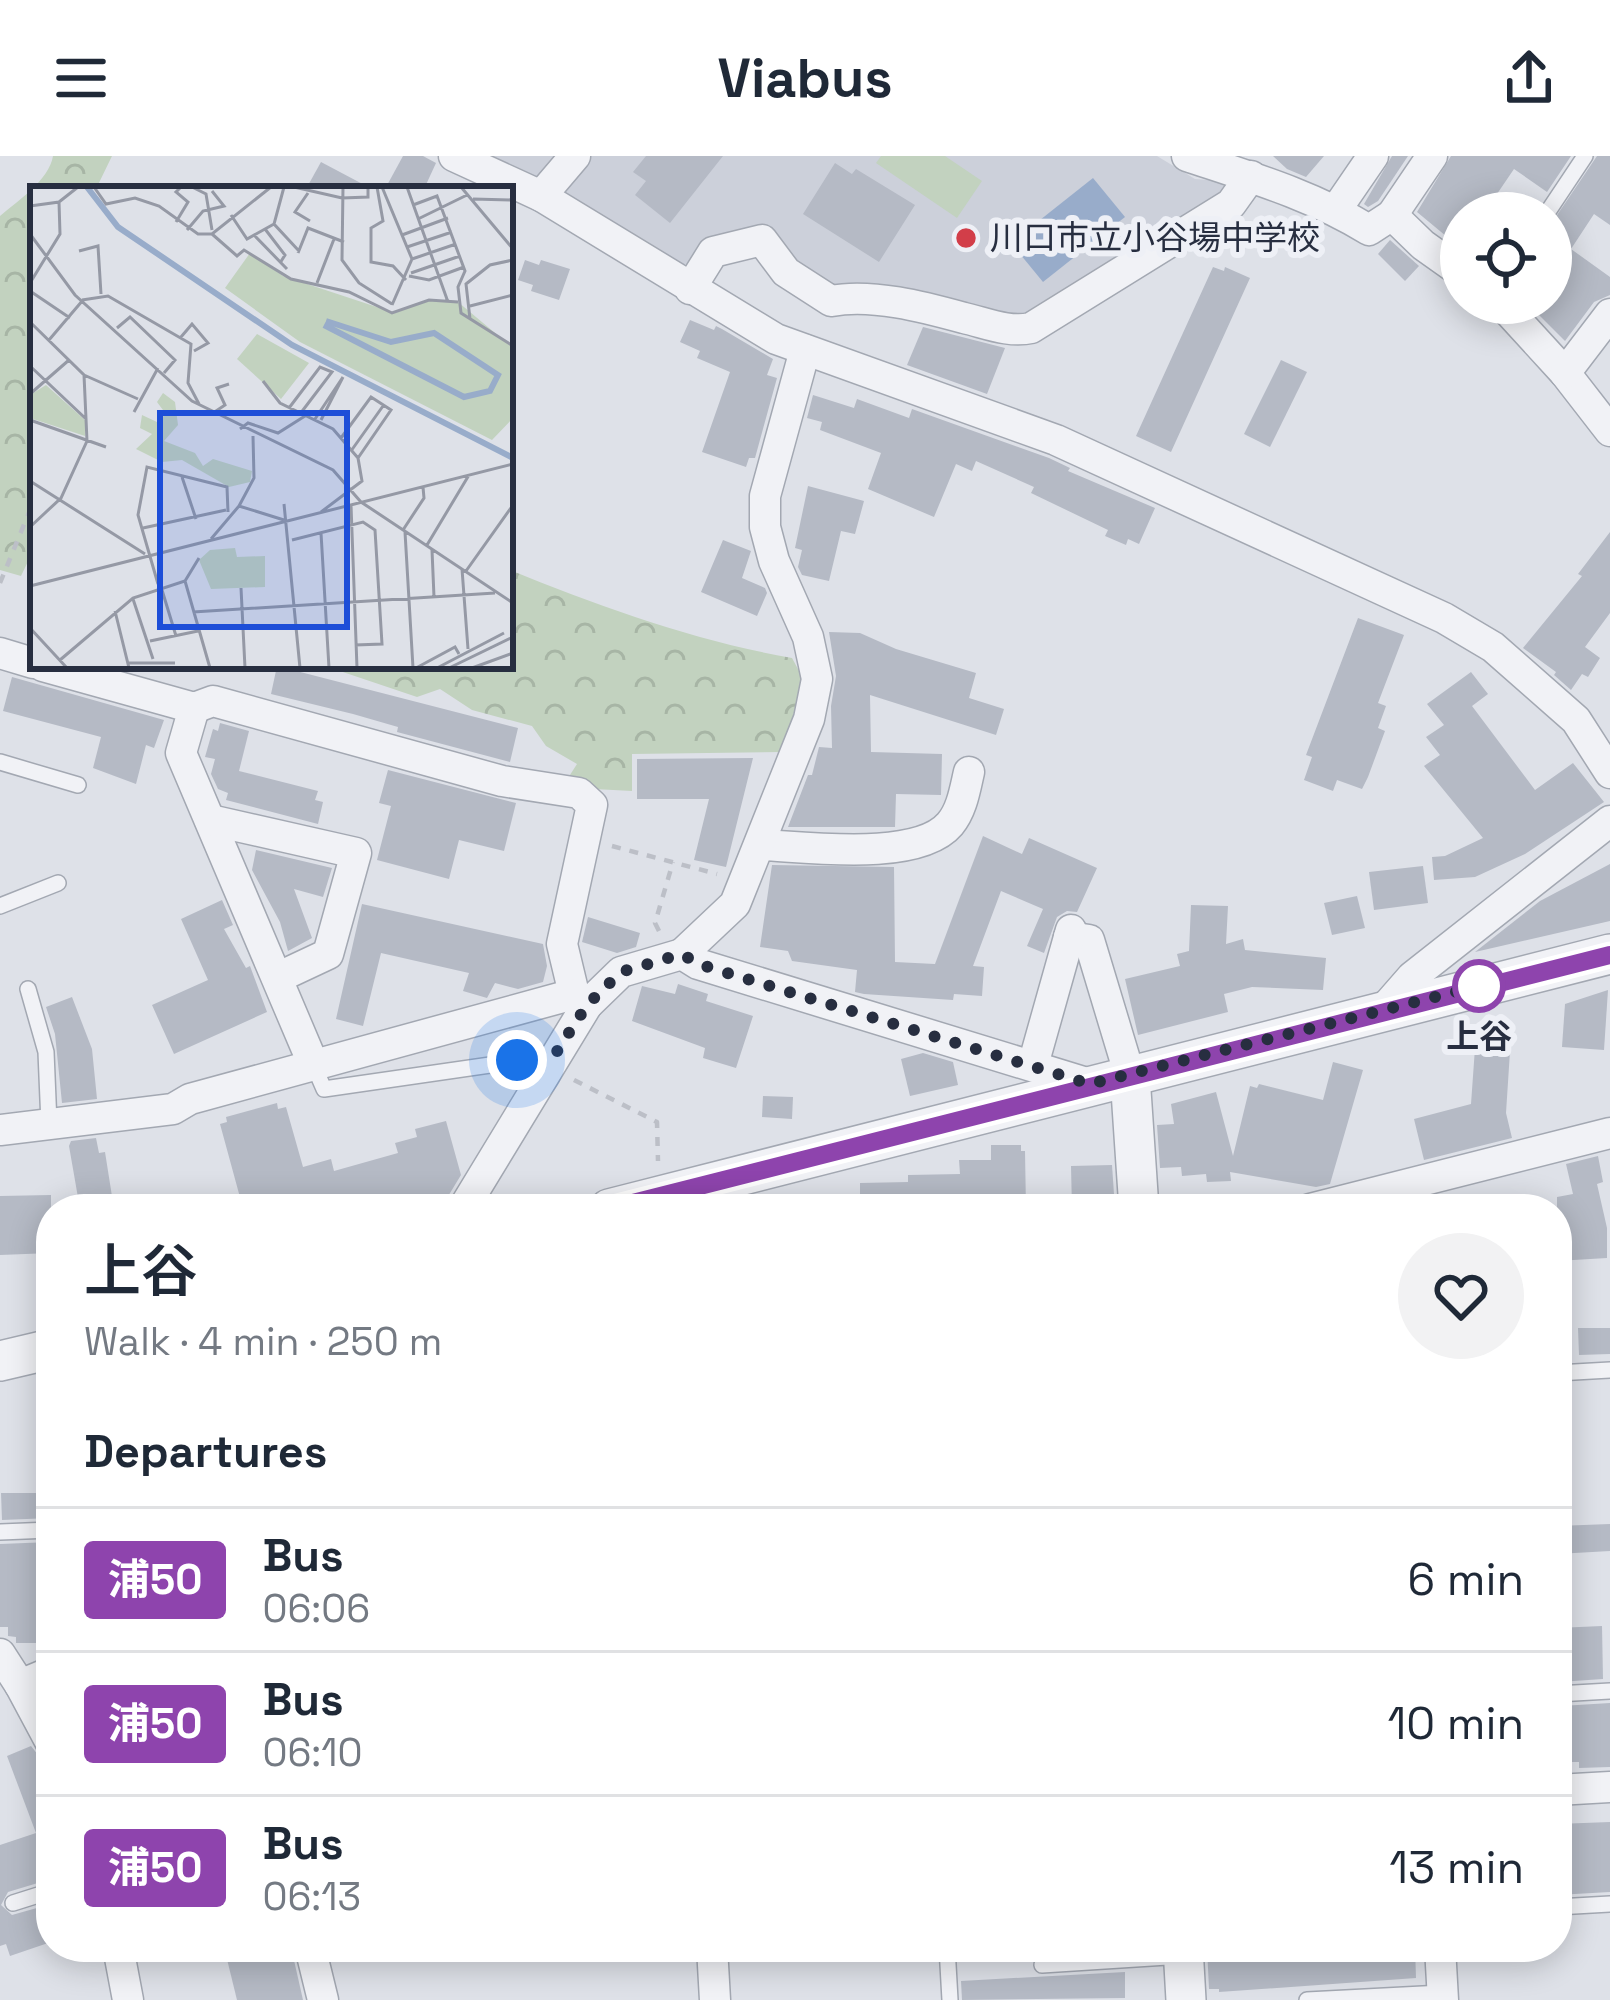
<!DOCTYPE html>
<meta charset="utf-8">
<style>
:root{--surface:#fff;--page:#f2f2f3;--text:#1f2937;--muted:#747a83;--line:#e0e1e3}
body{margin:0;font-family:"Space Grotesk","Noto Sans JP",sans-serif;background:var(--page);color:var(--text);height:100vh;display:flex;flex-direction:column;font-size:45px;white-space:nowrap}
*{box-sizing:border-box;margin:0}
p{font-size:39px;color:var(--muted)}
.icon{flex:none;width:66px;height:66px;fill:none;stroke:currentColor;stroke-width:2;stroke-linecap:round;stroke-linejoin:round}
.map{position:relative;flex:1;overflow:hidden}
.side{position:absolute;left:36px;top:1038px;width:1536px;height:768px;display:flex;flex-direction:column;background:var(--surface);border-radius:48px;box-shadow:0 6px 30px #0003}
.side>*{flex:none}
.badge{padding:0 24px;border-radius:9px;font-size:42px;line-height:78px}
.buttons{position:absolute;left:1440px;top:36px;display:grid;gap:24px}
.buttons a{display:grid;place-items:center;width:132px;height:132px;border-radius:50%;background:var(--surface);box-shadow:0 6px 30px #0003;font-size:60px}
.you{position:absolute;width:60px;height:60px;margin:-30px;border:9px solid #fff;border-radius:50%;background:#1a73e8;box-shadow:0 0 0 18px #1a73e833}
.map>.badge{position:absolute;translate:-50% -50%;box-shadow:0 0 0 6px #fff}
h2{padding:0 48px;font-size:45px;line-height:108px}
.round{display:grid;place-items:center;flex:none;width:126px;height:126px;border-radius:63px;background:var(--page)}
.overview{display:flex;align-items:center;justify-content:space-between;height:204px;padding:0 48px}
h1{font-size:57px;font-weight:600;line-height:90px}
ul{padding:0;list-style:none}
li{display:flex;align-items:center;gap:36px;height:144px;padding:0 48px;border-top:3px solid var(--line)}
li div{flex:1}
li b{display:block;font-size:45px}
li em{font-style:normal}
li .badge{min-width:132px;font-weight:700;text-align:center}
header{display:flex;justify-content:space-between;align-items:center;height:156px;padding:0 48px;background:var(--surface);font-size:54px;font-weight:600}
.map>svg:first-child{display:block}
.built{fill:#ccd0da}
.forest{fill:url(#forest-crowns)}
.park{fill:#c2d2bf}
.water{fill:#98acca}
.building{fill:#b5bac5}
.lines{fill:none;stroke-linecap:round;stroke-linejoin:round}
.service-casing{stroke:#a3a8b2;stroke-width:18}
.minor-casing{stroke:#a3a8b2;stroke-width:33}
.tertiary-casing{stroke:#a3a8b2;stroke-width:42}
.path{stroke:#bcbfc7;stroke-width:4.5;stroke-dasharray:9 9;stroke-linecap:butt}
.service{stroke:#f1f2f6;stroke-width:15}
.minor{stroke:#f1f2f6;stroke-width:30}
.tertiary{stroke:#f1f2f6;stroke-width:39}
.line-casing{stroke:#fff;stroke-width:27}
.line{stroke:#8e44ad;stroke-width:18}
.walk{stroke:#272e40;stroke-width:12;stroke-dasharray:0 21.6}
.poi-dot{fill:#d23e49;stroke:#eef0f6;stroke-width:4.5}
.stop-dot{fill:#fff;stroke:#8e44ad;stroke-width:6}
.labels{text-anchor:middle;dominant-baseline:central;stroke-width:12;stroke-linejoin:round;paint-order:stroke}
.poi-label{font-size:33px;fill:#272e40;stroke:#eef0f6;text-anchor:start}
.stop-label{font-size:33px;font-weight:bold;fill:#272e40;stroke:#eef0f6}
.inset-river{fill:none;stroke:#98acca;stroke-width:6}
.inset-road{fill:none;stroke:#9599a5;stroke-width:3}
.view{fill:#1d4ed8;fill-opacity:0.15;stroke:#1d4ed8;stroke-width:6}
.inset-edge{fill:none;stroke:#272e40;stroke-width:6}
</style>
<header><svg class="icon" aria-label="menu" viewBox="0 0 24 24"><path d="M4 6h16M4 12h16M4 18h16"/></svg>Viabus<svg class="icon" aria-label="share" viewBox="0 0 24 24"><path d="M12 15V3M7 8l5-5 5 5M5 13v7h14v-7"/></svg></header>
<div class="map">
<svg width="1610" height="1844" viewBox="0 0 1610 1844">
<defs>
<pattern id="forest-crowns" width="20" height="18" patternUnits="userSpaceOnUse" patternTransform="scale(3)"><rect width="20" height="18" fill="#c2d2bf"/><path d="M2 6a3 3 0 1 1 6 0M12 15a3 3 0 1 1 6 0" fill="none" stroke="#a7b5a5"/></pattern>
</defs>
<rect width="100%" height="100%" fill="#dee1e8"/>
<polygon class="built" points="484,0 1157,0 1195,23 1222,25 1228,31 1225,41 1021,164 830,132 794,106 763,73 692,108 681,108"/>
<g class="forest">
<path d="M53 0H112L96 33H33V395L21 420 0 414V60C19 44 49 24 53 0Z"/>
<path d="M510 414C601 451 695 485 792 502L804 524 782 596 632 598V635L594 633 568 622 577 608 546 590 532 570 472 554 440 533 417 541 325 510H510Z"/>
</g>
<polygon class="park" points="881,0 945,0 982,25 957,62 876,7"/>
<polygon class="water" points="1093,22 1125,61 1043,126 1011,87"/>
<g class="building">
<polygon points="403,0 423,0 436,7 424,33 385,33"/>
<polygon points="646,0 723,0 670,67 635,39 646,25 633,16"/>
<polygon points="1273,0 1324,0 1306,21 1287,13"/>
<polygon points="1392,0 1408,0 1378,45 1368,51 1364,48"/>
<polygon points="1451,0 1571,0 1547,36 1514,13 1484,57 1461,57 1458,90 1417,56"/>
<polygon points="1597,0 1610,0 1610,69 1594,58 1571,93 1610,121 1610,139 1594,146 1565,185 1534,154 1538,147 1551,147 1551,68"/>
<polygon points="321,6 372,33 306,33"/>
<polygon points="835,7 852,18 856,13 915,49 879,106 803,58"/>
<polygon points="1390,84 1419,110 1405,125 1378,98"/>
<polygon points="525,104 539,109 541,104 570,113 559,144 531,135 533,129 518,124"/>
<polygon points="1213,111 1224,115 1225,111 1250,122 1171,296 1136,280"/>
<polygon points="690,164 714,174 716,170 722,173 773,203 767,219 777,222 755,302 749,302 746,311 702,296 730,216 697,202 700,195 680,186"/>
<polygon points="923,171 1005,192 987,238 907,209"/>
<polygon points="1281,204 1307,216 1270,291 1244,278"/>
<polygon points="813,239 854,252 857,243 909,262 912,253 1049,302 1070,312 1068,315 1155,352 1139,388 1128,383 1126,389 1105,380 1108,374 1031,337 1034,331 976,305 972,315 956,308 934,361 868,333 881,297 820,274 822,266 807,262"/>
<polygon points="808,330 864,345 855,378 841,375 829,425 802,419 798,411 802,394 795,392"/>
<polygon points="1610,376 1610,457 1585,491 1600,502 1588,521 1582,518 1571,534 1554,519 1556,516 1523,492 1582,420 1578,418"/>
<polygon points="723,384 751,395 742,422 765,432 767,437 757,460 701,436"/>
<polygon points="1358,462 1404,479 1378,547 1386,550 1378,572 1385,575 1368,621 1362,633 1337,624 1333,635 1304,624 1312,601 1306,599"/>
<polygon points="829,476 860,477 896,493 976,517 969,542 1004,553 996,579 870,539 871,596 942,598 941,639 896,638 895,671 788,671 808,619 812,619 819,591 832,592 831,550 836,520"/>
<polygon points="277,510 518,572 510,606 397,576 398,571 353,558 271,538"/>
<polygon points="1471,516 1488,538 1472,550 1535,634 1573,607 1604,646 1525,698 1475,721 1434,724 1432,701 1445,700 1483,682 1424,610 1440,599 1426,581 1444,569 1427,548"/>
<polygon points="12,521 164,564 154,592 146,589 136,628 93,612 101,581 3,555"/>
<polygon points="220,567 249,575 239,615 318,635 315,644 323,646 318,668 226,644 228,637 218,633 211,618 215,603 205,601 213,573 218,575"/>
<polygon points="753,602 726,711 694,704 709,643 637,643 637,603"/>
<polygon points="388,614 516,647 504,695 459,684 449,723 377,704 391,650 379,647"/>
<polygon points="983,680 1022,698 1029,682 1097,712 1077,756 1067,755 1057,761 1044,797 1027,790 1043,753 1001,735 973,810 984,811 982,840 954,838 953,844 864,838 855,836 857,814 792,805 788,795 760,791 772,709 894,711 895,806 935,808"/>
<polygon points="256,694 332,712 323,741 294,733 312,782 288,795 280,766 252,714"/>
<polygon points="1610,708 1610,765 1475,796 1540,745"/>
<polygon points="1423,710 1428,747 1374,754 1369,716"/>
<polygon points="1357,740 1365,772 1332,779 1324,747"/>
<polygon points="222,744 233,769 224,773 246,812 250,810 267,856 174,898 152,849 208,824 181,763"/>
<polygon points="362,748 543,788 547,810 543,826 518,833 495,827 487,842 463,835 469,817 381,797 363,870 336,863"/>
<polygon points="1191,749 1228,750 1226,788 1243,783 1245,794 1326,802 1323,834 1252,831 1224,838 1228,856 1138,879 1125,823 1180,810 1177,798 1189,795"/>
<polygon points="588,761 640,777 636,791 617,797 582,786"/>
<polygon points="678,828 708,838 706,845 753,860 736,912 703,902 705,892 632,865 642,830 675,838"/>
<polygon points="1608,834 1604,894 1562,891 1565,848"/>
<polygon points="72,841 92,893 97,943 62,947 55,878 46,851"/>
<polygon points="1476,878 1511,880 1506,957 1512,982 1424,1004 1414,963 1471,948"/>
<polygon points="923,897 953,906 958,929 910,940 901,903"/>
<polygon points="1333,906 1363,914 1330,1028 1316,1031 1230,1016 1231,1025 1207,1026 1206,1018 1182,1020 1181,1011 1160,1012 1157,969 1174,968 1171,948 1216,936 1233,1000 1250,930 1257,932 1259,928 1323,944"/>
<polygon points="763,940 793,941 792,963 762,961"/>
<polygon points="277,947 278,953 286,951 303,1011 331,1003 334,1015 398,997 395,987 417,981 415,973 446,965 461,1019 447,1042 438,1045 440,1053 250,1053 248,1044 241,1045 220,968 227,966 226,961"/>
<polygon points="96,982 99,997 105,996 114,1053 80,1053 69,990 71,985"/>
<polygon points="991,989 1021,989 1021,995 1025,995 1026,1053 860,1053 860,1027 908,1026 908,1019 960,1018 959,1004 991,1004"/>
<polygon points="1598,1000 1603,1026 1597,1028 1607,1072 1607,1102 1557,1105 1557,1041 1573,1038 1566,1008"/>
<polygon points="1112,1009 1115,1053 1072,1053 1071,1010"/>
<polygon points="51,1039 51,1097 0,1099 0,1040"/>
<polygon points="1578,1172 1610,1172 1610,1198 1579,1199"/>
<polygon points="1,1337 51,1337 51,1362 2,1364"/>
<polygon points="1610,1368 1610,1395 1557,1398 1557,1370"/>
<polygon points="51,1386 51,1475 37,1475 37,1487 16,1487 16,1481 8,1480 8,1471 0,1471 0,1388"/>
<polygon points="1602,1470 1603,1523 1559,1526 1557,1472"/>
<polygon points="1610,1547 1610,1611 1579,1612 1579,1606 1571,1606 1570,1577 1562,1577 1561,1550"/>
<polygon points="31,1590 42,1604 51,1626 51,1723 8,1736 1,1749 12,1759 51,1748 51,1786 10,1800 6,1788 0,1790 0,1689 36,1677 7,1600"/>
<polygon points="1610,1666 1610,1736 1557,1739 1557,1668"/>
<polygon points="224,1791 291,1791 303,1844 237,1844"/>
<polygon points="1207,1791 1415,1791 1416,1822 1219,1836 1219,1833 1209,1833"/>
<polygon points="1125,1816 1125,1842 962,1844 961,1825"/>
</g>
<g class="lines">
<defs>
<g id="service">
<polyline points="1547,57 1585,0"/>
<polyline points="0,606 78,629"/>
<polyline points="0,750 58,727"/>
<polyline points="28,833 46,896 49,968"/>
<polyline points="314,910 324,933 553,900"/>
<polyline points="1557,1217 1610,1214"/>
<polyline points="0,1376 51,1374"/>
<polyline points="1557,1538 1610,1535"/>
<polyline points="13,1747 51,1735"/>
<polyline points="1557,1751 1610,1748"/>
<polyline points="947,1791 950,1844"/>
<polyline points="1042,1809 1183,1800"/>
<polyline points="1307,1844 1442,1837"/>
</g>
<g id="minor">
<polyline points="454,0 541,40 776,183 1056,284 1444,462 1493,491 1576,564 1610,617"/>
<path d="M1187 0C1250 21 1312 39 1369 74L1392 59 1423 89 1461 116"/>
<polyline points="541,40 575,0"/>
<polyline points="1336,54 1373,0"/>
<polyline points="1392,59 1432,0"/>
<path d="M690 133 713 96 762 84 786 116 831 145C871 137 924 151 964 162 986 167 1009 177 1031 172L1231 48 1251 20"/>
<polyline points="1501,147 1565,217 1610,275"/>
<polyline points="1565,217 1610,158"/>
<polyline points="0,497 33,507"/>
<polyline points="43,510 194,552 213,545 502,625 579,637 592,649 562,788 574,838 587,849"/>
<polyline points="194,552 181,597 314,910"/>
<polyline points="210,664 356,697 328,798 279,821"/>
<path d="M760 689C807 691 918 706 950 668 962 654 965 633 969 616"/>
<polyline points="1069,781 1089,784 1130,920"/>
<polyline points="682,798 735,748 809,563 817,523 808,481 774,405 765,371 765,340 805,194"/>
<polyline points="1384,853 1412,821 1610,665"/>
<polyline points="1033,909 1071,774"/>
<polyline points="0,974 173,953 190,943 574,838"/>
<polyline points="463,1053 587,849 621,816 682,798 698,808 1090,928"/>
<polyline points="1310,1053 1610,977"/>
<polyline points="0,1498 20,1529 51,1516"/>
<polyline points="20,1529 51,1587"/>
<polyline points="1557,1634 1610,1631"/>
<polyline points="118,1791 128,1844"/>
<polyline points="310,1791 323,1844"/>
<polyline points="712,1791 715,1844"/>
<polyline points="1440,1791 1443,1844"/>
</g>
<g id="tertiary">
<polyline points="1130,920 1139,1053"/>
<polyline points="609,1053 1610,798"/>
<polyline points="0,1205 51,1193"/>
<polyline points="1183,1791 1186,1844"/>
</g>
</defs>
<use href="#service" class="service-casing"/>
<use href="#minor" class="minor-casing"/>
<use href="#tertiary" class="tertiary-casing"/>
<g class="path">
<polyline points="0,427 30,354"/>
<polyline points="612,690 717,718"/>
<polyline points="659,775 655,767 673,706"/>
<polyline points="574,924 657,966 658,1005"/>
</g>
<use href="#service" class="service"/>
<use href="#minor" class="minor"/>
<use href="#tertiary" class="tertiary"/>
</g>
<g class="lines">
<defs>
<polyline id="line" points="609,1053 1610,799"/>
</defs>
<use href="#line" class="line-casing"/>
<use href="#line" class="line"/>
<polyline class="walk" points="517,904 554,900 587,849 621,816 682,798 698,808 1090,928 1479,830"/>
</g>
<circle class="poi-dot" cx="966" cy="82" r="12"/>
<circle class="stop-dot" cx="1479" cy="830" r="24"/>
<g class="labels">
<g class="poi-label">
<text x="990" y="82">川口市立小谷場中学校</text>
</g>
<g class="stop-label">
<text x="1479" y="881">上谷</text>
</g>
</g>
<g transform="translate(30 30)">
<rect width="483" height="483" fill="#dee1e8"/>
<path d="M133 207 145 216 148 239 134 255 165 267 173 280 183 273 222 285 220 296 199 301 152 274 132 276 106 263 122 248 110 242 112 229 127 236 136 228 127 216Z" fill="#c2d2bf"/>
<path d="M220 67 253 90 365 127 399 114 428 116 483 162V232L462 254 270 156 195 102ZM227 148 279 177 251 213 207 173ZM16 199 55 234V250L0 232V209ZM205 362 207 371 235 370V401L181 403 169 374 180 364Z" fill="#c2d2bf"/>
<path class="inset-river" d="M57 1 88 41 262 159 483 272M294 139 434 211 460 205 468 189 404 147 361 156 296 135"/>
<path class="inset-road" d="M64 1 76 18 105 12 129 20 168 48H182L241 1M162 1 176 8 182 44M254 1 244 38 269 65M264 1 312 12 338 11V1M313 1 312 74 329 97 362 118M347 1 353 35 341 42V76L363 80 376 94M352 1 382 73 362 119M377 1 418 116M431 1 483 63M278 7 265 26 280 35M443 13 483 14M383 19 407 10 435 85 428 101 431 127 483 160M0 20 29 16 48 1M201 29 217 53 244 38M388 33 437 9M146 36 158 16 146 6 151 1M235 43 255 69 250 77M157 44 173 25 194 20 182 5M0 48 45 109 162 215 303 284 331 316 483 417M182 48 207 70 214 64 261 93 319 106 362 127 399 114 428 116M224 49 257 83M372 49 418 32M377 61 422 46M49 65 68 60 71 108M268 67 278 42 314 56M382 73 426 58M381 87 430 70M379 90 399 94 434 81M0 97 30 48 29 16M287 97 304 53M0 105 40 132M52 114 78 110 161 158 158 197 169 218M440 120 483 109M440 133 436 98 460 79 483 74M0 136 54 189 57 255 31 312 0 341M87 142 100 131 145 174 134 187M151 151 162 138 178 157 164 165M19 154 53 114M0 180 55 232M54 189 108 213M233 195 250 217 303 243 328 272 332 295 291 326M0 208 39 174M259 222 290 181 302 186 270 228M104 226 128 182M183 227 195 219 187 202 199 198M285 233 313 191 291 234M0 234 76 261M210 243 218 237 248 247 275 230M311 252 341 211 361 224 328 272M321 265 353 220M152 291 166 333M0 295 115 368M254 318 270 482M321 319 327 482M209 320 224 292 223 250M113 342 196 324M373 344 394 312 393 301M375 346 383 482M291 347 299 482M181 353 209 320 254 334M262 354 333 336 345 344 352 458 325 459M397 359 439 289M402 364 404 411M432 383 438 463M436 385 483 319M155 395 180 482M128 398 108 329 117 281 197 301 198 326M0 400 483 278M211 402 215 482M132 404 146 450M103 413 123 473M85 425 99 482M163 426 465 407M0 442 37 482M120 455 168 445M30 474 103 412 155 395 169 372M98 477H145M386 482 425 461 429 468M407 482 474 447M419 482 483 451M442 482 483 467"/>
<path class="view" d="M130 227H317V441H130Z"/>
<rect width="483" height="483" class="inset-edge"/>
</g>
</svg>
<div class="buttons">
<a><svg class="icon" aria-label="locate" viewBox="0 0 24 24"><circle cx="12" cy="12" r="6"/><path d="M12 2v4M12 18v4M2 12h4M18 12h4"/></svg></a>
</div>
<div class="you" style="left:517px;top:904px"></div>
<section class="side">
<div class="overview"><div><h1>上谷</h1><p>Walk · 4 min · 250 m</p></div><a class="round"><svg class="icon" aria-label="heart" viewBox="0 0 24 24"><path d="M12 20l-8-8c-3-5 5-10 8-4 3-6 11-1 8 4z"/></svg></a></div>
<h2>Departures</h2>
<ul>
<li><span class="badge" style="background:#8e44ad;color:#fff">浦50</span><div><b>Bus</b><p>06:06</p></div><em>6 min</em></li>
<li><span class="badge" style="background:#8e44ad;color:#fff">浦50</span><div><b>Bus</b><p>06:10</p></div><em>10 min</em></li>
<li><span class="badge" style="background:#8e44ad;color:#fff">浦50</span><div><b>Bus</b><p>06:13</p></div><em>13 min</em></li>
</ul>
</section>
</div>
